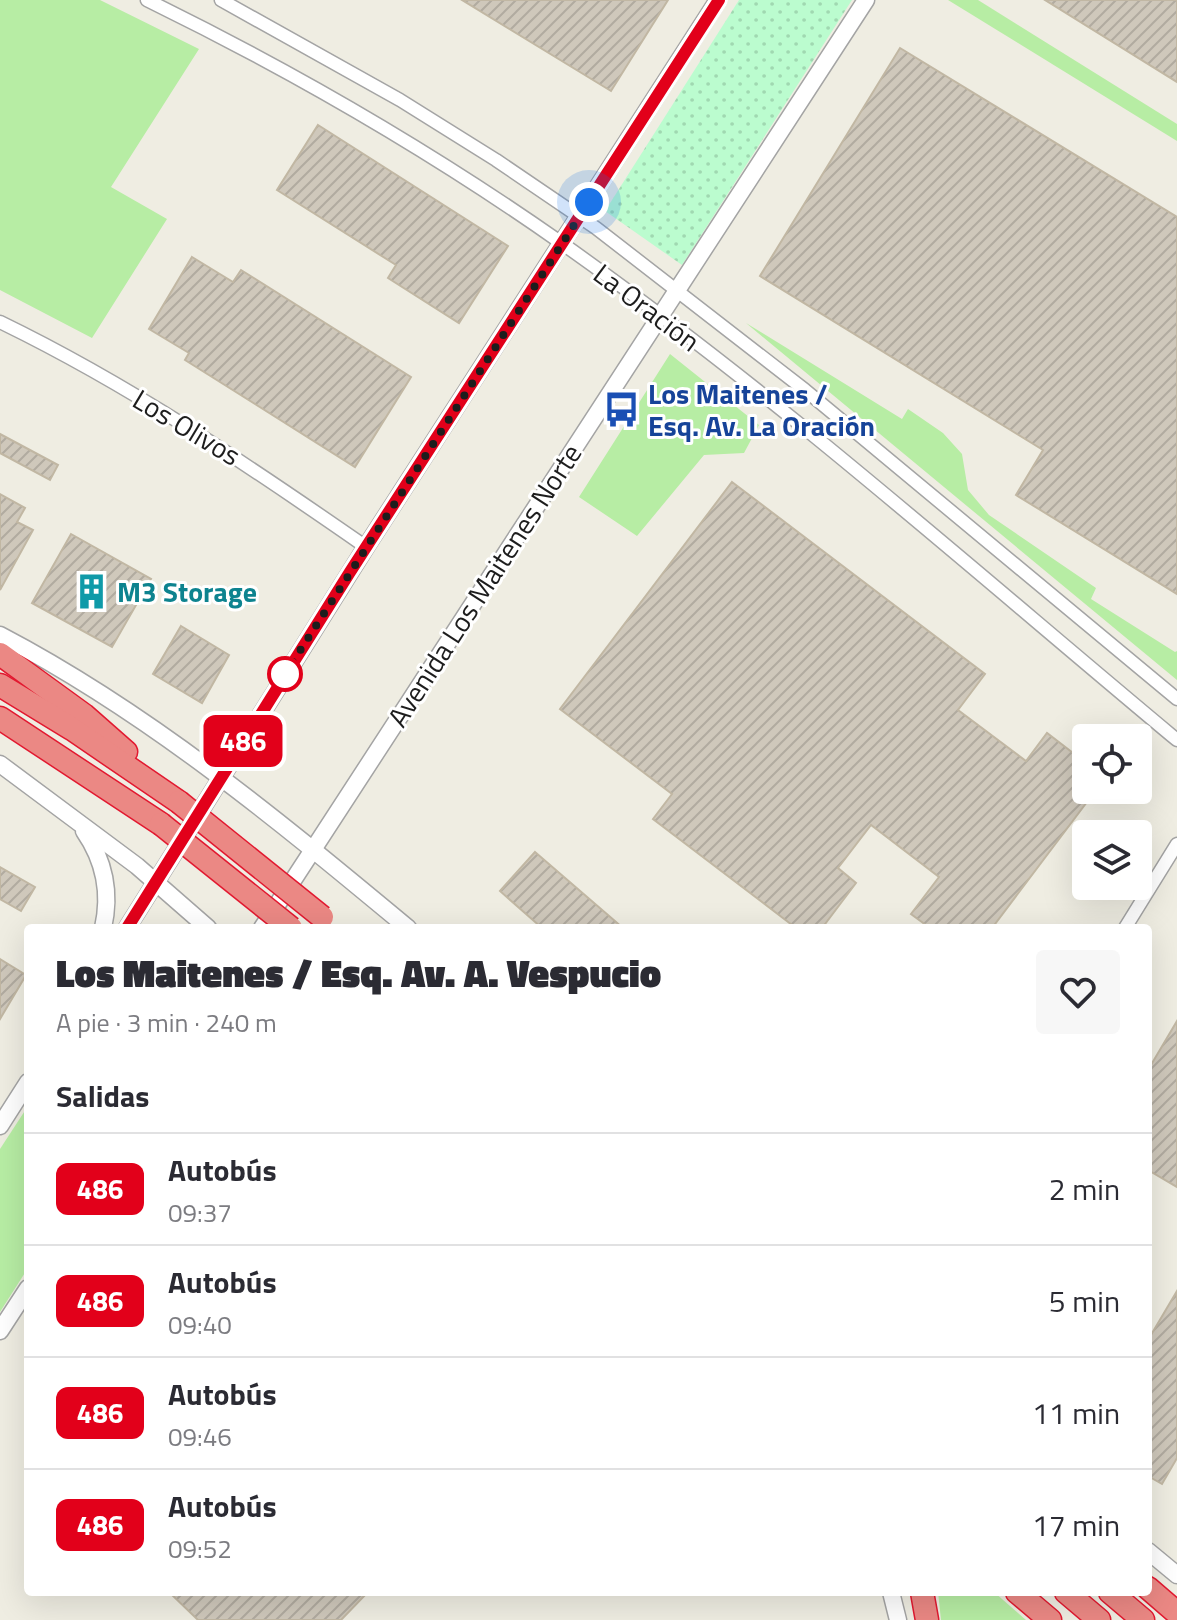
<!DOCTYPE html>
<html lang="es">
<meta charset="utf-8">
<style>
:root{--surface:#fff;--page:#f7f7f7;--text:#2b2b33;--muted:#7c7c81;--line:#e1e1e2}
body{margin:0;font-family:"Titillium Web",sans-serif;background:var(--page);color:var(--text);height:100vh;display:flex;flex-direction:column;font-size:30px;white-space:nowrap}
*{box-sizing:border-box;margin:0}
p{font-size:26px;color:var(--muted)}
.icon{flex:none;width:44px;height:44px;fill:none;stroke:currentColor;stroke-width:2;stroke-linecap:round;stroke-linejoin:round}
.map{position:relative;flex:1;overflow:hidden}
.sheet{position:absolute;left:24px;top:924px;width:1128px;height:672px;display:flex;flex-direction:column;background:var(--surface);border-radius:8px;box-shadow:0 8px 32px #0002}
.sheet>*{flex:none}
.badge{padding:0 16px;border-radius:12px;font-size:28px;line-height:52px}
.fabs{position:absolute;left:1072px;top:724px;display:grid;gap:16px}
.fabs a{display:grid;place-items:center;width:80px;height:80px;border-radius:8px;background:var(--surface);box-shadow:0 8px 32px #0002;font-size:40px}
.you{position:absolute;width:40px;height:40px;margin:-20px;border:6px solid #fff;border-radius:50%;background:#1a73e8;box-shadow:0 0 0 12px #1a73e833}
.map>.badge{position:absolute;translate:-50% -50%;box-shadow:0 0 0 4px #fff}
h2{padding:0 32px;font-size:30px;line-height:72px}
.round{display:grid;place-items:center;flex:none;width:84px;height:84px;border-radius:8px;background:var(--page)}
.summary{display:flex;align-items:center;justify-content:space-between;height:136px;padding:0 32px}
h1{font-size:38px;font-weight:800;line-height:60px}
ul{padding:0;list-style:none}
li{display:flex;align-items:center;gap:24px;height:112px;padding:0 32px;border-top:2px solid var(--line)}
li div{flex:1}
li b{display:block;font-size:30px}
li em{font-style:normal}
li .badge{min-width:88px;font-weight:700;text-align:center}
.map>svg:first-child{display:block}
.grass{fill:#b7eda4}
.park{fill:url(#park-dots)}
.building{fill:url(#building-hatch);stroke:#c1b7a3;stroke-width:2}
.lines{fill:none;stroke-linecap:round;stroke-linejoin:round}
.minor-casing{stroke:#a4a4a4;stroke-width:15}
.tertiary-casing{stroke:#a4a4a4;stroke-width:19}
.motorway-casing{stroke:#e21930;stroke-width:25}
.minor{stroke:#fff;stroke-width:12}
.tertiary{stroke:#fff;stroke-width:16}
.motorway{stroke:#eb8884;stroke-width:22}
.motorway-bridge-casing{stroke:#e21930;stroke-width:25;stroke-linecap:butt}
.motorway-bridge{stroke:#eb8884;stroke-width:22}
.line-casing{stroke:#fff;stroke-width:18}
.line{stroke:#e2001a;stroke-width:12}
.walk{stroke:#1d1d1d;stroke-width:8;stroke-dasharray:0 14.4}
.stop-dot{fill:#fff;stroke:#e2001a;stroke-width:4}
.labels{text-anchor:middle;dominant-baseline:central;stroke-width:6;stroke-linejoin:round;paint-order:stroke}
.street-label{font-size:28px;fill:#1d1d1d;stroke:#fff}
.transit-label{font-size:28px;font-weight:bold;fill:#164399;stroke:#fff;text-anchor:start}
.culture-label{font-size:28px;font-weight:bold;fill:#0d838f;stroke:#fff;text-anchor:start}
</style>
<div class="map">
<svg width="1177" height="1620" viewBox="0 0 1177 1620">
<defs>
<pattern id="park-dots" width="8" height="8" patternUnits="userSpaceOnUse" patternTransform="scale(2)"><rect width="8" height="8" fill="#bbfccf"/><path d="M2 2h.1M6 6h.1" fill="none" stroke="#a0d8b1" stroke-width="1.8" stroke-linecap="round"/></pattern>
<pattern id="building-hatch" width="6" height="6" patternUnits="userSpaceOnUse" patternTransform="scale(2)"><rect width="6" height="6" fill="#cfc8bb"/><path d="M-1 1l2-2M0 6l6-6M5 7l2-2" fill="none" stroke="#b1aba0"/></pattern>
</defs>
<rect width="100%" height="100%" fill="#efede2"/>
<g class="grass">
<polygon points="0,0 100,0 199,49 111,187 167,219 92,338 0,290"/>
<polygon points="948,0 978,0 1177,124 1177,141"/>
<polygon points="746,323 902,419 908,409 943,433 962,454 968,490 989,515 1096,588 1091,599 1175,652 1177,651 1177,680"/>
<polygon points="670,354 759,425 744,453 704,455 637,536 579,497"/>
<polygon points="28,1106 28,1268 0,1312 0,1149"/>
<polygon points="938,1592 994,1592 1026,1620 941,1620"/>
</g>
<polygon class="park" points="739,0 852,0 682,265 605,211"/>
<g class="building">
<polygon points="462,0 668,0 611,91"/>
<polygon points="1045,0 1177,0 1177,82"/>
<polygon points="900,48 1177,217 1177,594 1016,495 1043,450 760,276"/>
<polygon points="318,125 508,246 459,323 388,278 396,265 277,190"/>
<polygon points="192,257 233,282 241,270 411,377 355,467 185,360 189,353 149,329"/>
<polygon points="0,434 58,465 50,480 0,453"/>
<polygon points="732,482 985,674 958,710 1026,761 1047,733 1086,763 1086,790 1096,790 992,928 930,928 911,914 939,877 871,825 838,868 856,883 822,928 796,928 653,819 672,794 560,709"/>
<polygon points="0,494 25,508 17,522 33,530 0,590"/>
<polygon points="71,534 151,579 112,647 32,603"/>
<polygon points="181,626 229,655 202,703 153,674"/>
<polygon points="535,852 623,928 542,928 500,891"/>
<polygon points="0,867 35,887 21,911 0,899"/>
<polygon points="0,959 26,975 0,1019"/>
<polygon points="1177,1021 1177,1187 1148,1170 1148,1070"/>
<polygon points="1177,1291 1177,1458 1162,1484 1148,1476 1148,1340"/>
<polygon points="169,1592 368,1592 341,1620 198,1620"/>
</g>
<g class="lines">
<defs>
<g id="minor">
<path d="M147 0C290 70 429 150 560 242 776 394 974 571 1177 740"/>
<polyline points="221,0 400,100 496,160 596,228 805,390 1177,699"/>
<path d="M0 322C130 385 248 465 366 547"/>
<polyline points="1125,928 1177,844"/>
</g>
<g id="tertiary">
<path d="M0 635C149 713 279 821 408 928"/>
<polyline points="0,764 137,866 208,928"/>
<path d="M84 831C104 860 111 893 103 928"/>
<polyline points="127,928 366,547 718,0"/>
<polyline points="262,928 866,0"/>
<polyline points="0,1126 28,1082"/>
<polyline points="0,1331 28,1288"/>
<polyline points="1148,1551 1177,1575"/>
<polyline points="891,1592 898,1620"/>
</g>
<g id="motorway">
<polyline points="0,654 84,715 126,752"/>
<polyline points="0,685 72,729 179,802"/>
<polyline points="0,718 161,824"/>
<polyline points="1148,1588 1177,1613"/>
<polyline points="922,1592 927,1620"/>
<polyline points="1017,1592 1050,1620"/>
<polyline points="1066,1592 1099,1620"/>
<polyline points="1110,1592 1143,1620"/>
</g>
</defs>
<use href="#minor" class="minor-casing"/>
<use href="#tertiary" class="tertiary-casing"/>
<use href="#motorway" class="motorway-casing"/>
<use href="#minor" class="minor"/>
<use href="#tertiary" class="tertiary"/>
<use href="#motorway" class="motorway"/>
<defs>
<g id="motorway-bridge">
<polyline points="179,802 322,917"/>
<polyline points="161,824 291,928"/>
</g>
</defs>
<use href="#motorway-bridge" class="motorway-bridge-casing"/>
<use href="#motorway-bridge" class="motorway-bridge"/>
</g>
<g class="lines">
<defs>
<polyline id="line" points="127,928 350,572 719,0"/>
</defs>
<use href="#line" class="line-casing"/>
<use href="#line" class="line"/>
<polyline class="walk" points="285,674 589,202"/>
</g>
<defs>
<symbol id="bus-bare" viewBox="-9 -9 18 18"><path d="M-5-6H5V4H4V6H2V4H-2V6H-4V4H-5ZM-3.5-4V0h7V-4ZM-3.5 1.2v1.5H-2V1.2ZM2 1.2v1.5H3.5V1.2Z" fill="#1a4fb4" stroke="#fff" stroke-width="2.5" paint-order="stroke"/></symbol>
<symbol id="building-bare" viewBox="-9 -9 18 18"><path d="M-4-6H4V6H1V3H-1V6H-4ZM-2.5-4.3h1.7v1.8h-1.7ZM.8-4.3h1.7v1.8H.8ZM-2.5-1h1.7V.8h-1.7ZM.8-1h1.7V.8H.8Z" fill="#0f9aa8" stroke="#fff" stroke-width="2.5" paint-order="stroke"/></symbol>
</defs>
<g fill-rule="evenodd">
<use href="#bus-bare" x="596" y="384" width="51" height="51"/>
<use href="#building-bare" x="66" y="566" width="51" height="51"/>
</g>
<circle class="stop-dot" cx="285" cy="674" r="16"/>
<g class="labels">
<g class="street-label">
<text transform="translate(647 307) rotate(37)">La Oración</text>
<text transform="translate(187 427) rotate(31)">Los Olivos</text>
<text transform="translate(484 585) rotate(-57)">Avenida Los Maitenes Norte</text>
</g>
<g class="transit-label">
<text x="648" y="393">Los Maitenes /<tspan x="648" dy="32">Esq. Av. La Oración</tspan></text>
</g>
<g class="culture-label">
<text x="117" y="591">M3 Storage</text>
</g>
</g>
</svg>
<div class="fabs">
<a><svg class="icon" aria-label="locate" viewBox="0 0 24 24"><circle cx="12" cy="12" r="6"/><path d="M12 2v4M12 18v4M2 12h4M18 12h4"/></svg></a>
<a><svg class="icon" aria-label="layers" viewBox="0 0 24 24"><path d="M12 4l9 5-9 5-9-5zM3 14l9 5 9-5"/></svg></a>
</div>
<div class="you" style="left:589px;top:202px"></div>
<b class="badge" style="left:243px;top:741px;background:#e2001a;color:#fff">486</b>
<section class="sheet">
<div class="summary"><div><h1>Los Maitenes / Esq. Av. A. Vespucio</h1><p>A pie · 3 min · 240 m</p></div><a class="round"><svg class="icon" aria-label="heart" viewBox="0 0 24 24"><path d="M12 20l-8-8c-3-5 5-10 8-4 3-6 11-1 8 4z"/></svg></a></div>
<h2>Salidas</h2>
<ul>
<li><span class="badge" style="background:#e2001a;color:#fff">486</span><div><b>Autobús</b><p>09:37</p></div><em>2 min</em></li>
<li><span class="badge" style="background:#e2001a;color:#fff">486</span><div><b>Autobús</b><p>09:40</p></div><em>5 min</em></li>
<li><span class="badge" style="background:#e2001a;color:#fff">486</span><div><b>Autobús</b><p>09:46</p></div><em>11 min</em></li>
<li><span class="badge" style="background:#e2001a;color:#fff">486</span><div><b>Autobús</b><p>09:52</p></div><em>17 min</em></li>
</ul>
</section>
</div>
